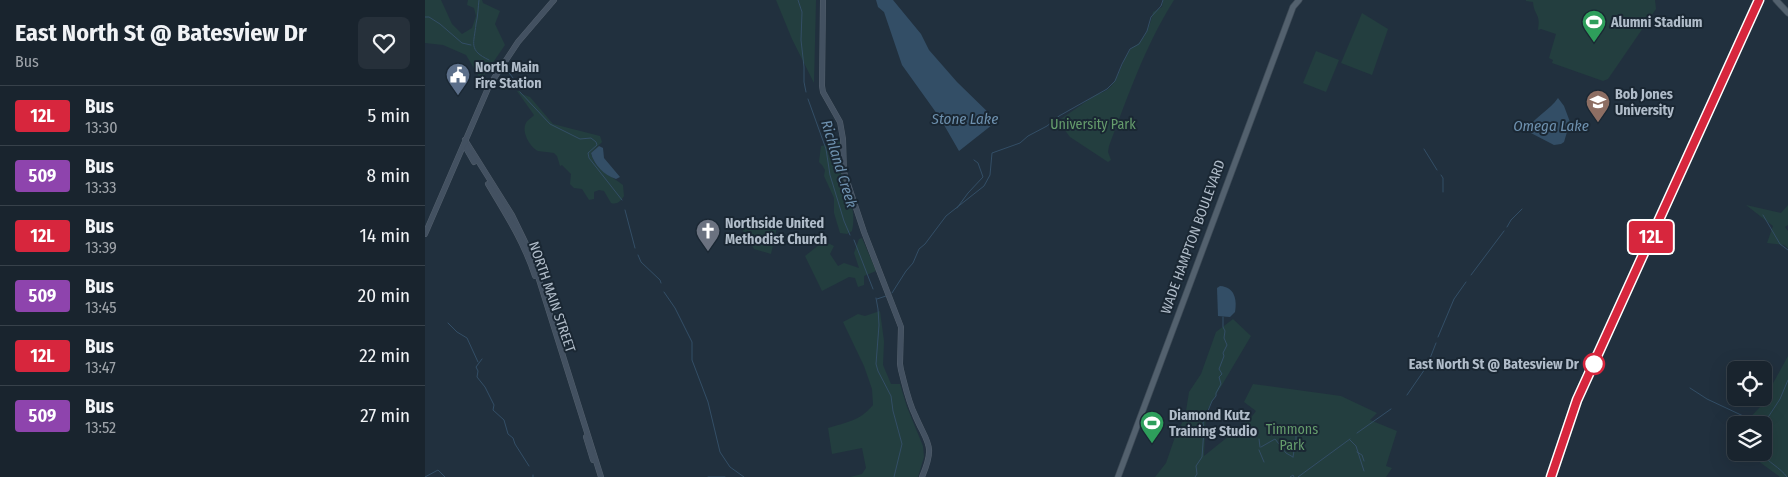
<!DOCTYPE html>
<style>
:root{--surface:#19242e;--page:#26303a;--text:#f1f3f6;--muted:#9fa4aa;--line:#37414a}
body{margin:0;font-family:"Fira Sans Condensed",sans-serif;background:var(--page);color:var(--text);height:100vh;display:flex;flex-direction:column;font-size:19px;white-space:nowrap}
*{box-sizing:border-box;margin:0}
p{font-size:16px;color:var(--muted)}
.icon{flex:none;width:28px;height:28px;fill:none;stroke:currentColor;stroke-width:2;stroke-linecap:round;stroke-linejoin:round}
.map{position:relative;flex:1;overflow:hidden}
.panel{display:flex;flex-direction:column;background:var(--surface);width:425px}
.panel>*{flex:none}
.badge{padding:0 10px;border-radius:4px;font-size:18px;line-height:32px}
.buttons{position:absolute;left:1302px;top:361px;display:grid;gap:10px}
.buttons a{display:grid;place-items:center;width:45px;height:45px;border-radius:8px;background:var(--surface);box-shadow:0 5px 20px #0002,0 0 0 1px var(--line);font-size:25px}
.map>.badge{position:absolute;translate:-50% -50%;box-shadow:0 0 0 2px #fff}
.round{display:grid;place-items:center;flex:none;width:52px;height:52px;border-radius:8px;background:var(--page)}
.summary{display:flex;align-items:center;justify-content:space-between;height:85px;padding:0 15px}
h1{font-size:24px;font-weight:700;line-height:38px}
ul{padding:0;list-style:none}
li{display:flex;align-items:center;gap:15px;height:60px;padding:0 15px;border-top:1px solid var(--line)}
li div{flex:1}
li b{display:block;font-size:19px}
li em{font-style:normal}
li .badge{min-width:55px;font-weight:700;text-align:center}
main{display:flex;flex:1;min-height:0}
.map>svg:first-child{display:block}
.green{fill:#233e3f}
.water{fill:#334e66}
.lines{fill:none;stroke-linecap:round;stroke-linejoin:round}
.stream{stroke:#334e66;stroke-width:1}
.secondary-casing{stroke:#535f6c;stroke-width:6}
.primary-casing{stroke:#3e4b57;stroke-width:7}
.secondary{stroke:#435161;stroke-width:5}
.primary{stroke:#53616e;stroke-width:5.5}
.line-casing{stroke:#fff;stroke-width:11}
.line{stroke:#d7263d;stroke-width:8}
.stop-dot{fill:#fff;stroke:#d7263d;stroke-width:2.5}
.labels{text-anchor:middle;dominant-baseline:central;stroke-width:4;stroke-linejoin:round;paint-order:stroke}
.poi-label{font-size:14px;font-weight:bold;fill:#b0bcc9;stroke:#1a2733;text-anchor:start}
.park-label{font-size:14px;fill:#659c6c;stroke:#1a2733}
.street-label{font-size:14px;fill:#b0bcc9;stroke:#1a2733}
.stop-label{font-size:14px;font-weight:bold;fill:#b0bcc9;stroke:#1a2733;text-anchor:end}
.water-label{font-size:15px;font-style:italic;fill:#6e91af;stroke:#1a2733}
</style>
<main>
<section class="panel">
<div class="summary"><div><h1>East North St @ Batesview Dr</h1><p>Bus</p></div><a class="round"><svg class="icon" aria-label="heart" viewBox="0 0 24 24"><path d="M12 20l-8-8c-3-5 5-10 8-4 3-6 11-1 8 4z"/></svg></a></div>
<ul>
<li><span class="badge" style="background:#d7263d;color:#fff">12L</span><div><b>Bus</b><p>13:30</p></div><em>5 min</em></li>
<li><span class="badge" style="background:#8e44ad;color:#fff">509</span><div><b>Bus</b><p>13:33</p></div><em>8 min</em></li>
<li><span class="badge" style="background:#d7263d;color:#fff">12L</span><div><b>Bus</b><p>13:39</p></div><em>14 min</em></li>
<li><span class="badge" style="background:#8e44ad;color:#fff">509</span><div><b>Bus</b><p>13:45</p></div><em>20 min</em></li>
<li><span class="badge" style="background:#d7263d;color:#fff">12L</span><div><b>Bus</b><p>13:47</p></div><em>22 min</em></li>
<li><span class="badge" style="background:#8e44ad;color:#fff">509</span><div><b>Bus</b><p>13:52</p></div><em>27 min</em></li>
</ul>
</section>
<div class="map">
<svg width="1363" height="477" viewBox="0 0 1363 477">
<rect width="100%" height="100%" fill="#21303e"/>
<g class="green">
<polygon points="0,0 16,0 27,24 37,34 47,28 51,16 49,8 42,5 43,0 57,0 58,3 75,11 70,24 80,45 56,80 41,55 18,45 0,43"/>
<polygon points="351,0 391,0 389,83 367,39"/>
<path d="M738 0H749C720 46 703 96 684 146L683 152 686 160 683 162 645 137 633 121 672 94C693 91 694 65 705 50 707 47 711 46 714 43 722 35 726 22 728 12L737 7Z"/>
<path d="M1101 0H1230L1231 9 1183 79 1178 81 1127 63 1128 60 1124 58 1131 34 1116 29 1113 30C1116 13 1109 16 1108 2L1101 1Z"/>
<polygon points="937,13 963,29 947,75 916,63"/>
<polygon points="891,51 914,60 901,92 878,83"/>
<path d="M92 91H95L97 94 105 97 128 124 175 136 177 142 166 153C170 171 186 175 198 185L199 196C196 201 192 205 186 203L179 191 174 190 169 192V199L164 200 157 189 149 188 145 184 146 174 137 165 135 166 132 156 129 153C125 152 117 152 113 151 105 147 96 132 101 123 102 120 107 118 109 115Z"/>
<path d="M415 142C415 150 414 158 415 166 419 187 433 208 427 231L422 234 415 233 409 213V198L399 176 400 170 397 165 394 162 396 146Z"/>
<polygon points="1321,205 1356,213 1363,205 1363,225 1360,227 1363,231 1363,248 1359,245 1342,243 1348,226"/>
<polygon points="327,218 341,222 343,220 352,221 353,223 346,254 329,249 317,229 318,224"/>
<polygon points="437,238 451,271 439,276 439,285 433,287 430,278 424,277 397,291 380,256 399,241 409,246 405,254 413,266 419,263 434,268 429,253 434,239"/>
<path d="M455 311 459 341 458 365 466 384H475L482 407 498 446 499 457 493 477H425L437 474 441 468 437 448 407 454 403 428C422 422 435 421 448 405L447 389 439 366 418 322 433 314 440 316Z"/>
<polygon points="808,319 826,336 781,412 779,456 825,419 831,411 819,402 828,384 916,396 952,413 945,420 972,431 961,466 967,468 961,477 730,477 741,463 750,437 760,417 764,392 776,374 791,332"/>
<polygon points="1363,356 1363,477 1355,477 1325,455 1324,453 1339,452 1339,425 1318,425 1335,407"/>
</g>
<g class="water">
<polygon points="451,0 468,0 496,34 504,50 532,82 572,121 534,151 515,118 477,65 459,12 453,7"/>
<path d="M1133 98 1139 106 1145 122 1139 142 1136 144 1129 145 1104 132 1103 128C1111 116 1125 110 1133 98Z"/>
<path d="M174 146 178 148 179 158 195 177 191 179C179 175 169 165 166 153Z"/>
<path d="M795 286C810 287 812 300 810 312L805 317 793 316 792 288Z"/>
</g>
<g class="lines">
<g class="stream">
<path d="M54 0C53 8 53 16 51 24 49 44 43 50 64 60"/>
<polyline points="373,0 377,12 376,40 379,67 379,82 381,92"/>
<polyline points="0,17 4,17 15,24 37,43 46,45"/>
<polyline points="81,71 85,74 91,82"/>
<polyline points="95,92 125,124 155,139 166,138 171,142 172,145 163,153 164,158 197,200"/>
<polyline points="383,99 401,149 405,175 419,221 425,235"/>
<polyline points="999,149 1012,170"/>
<polyline points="1016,175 1018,178 1018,192"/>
<polyline points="532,208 543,193 558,177 553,163 549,160"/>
<polyline points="200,210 210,248"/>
<polyline points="1338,215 1355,244 1363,250"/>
<polyline points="1082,227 1086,220 1097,209"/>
<polyline points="429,240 448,289"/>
<polyline points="213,255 216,262 235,280 236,283"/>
<polyline points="1046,275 1079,231"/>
<polyline points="239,292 250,308 267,342 267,360 283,402 295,452 305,467 319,477"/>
<polyline points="467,293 481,271 488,263 494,249 500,244 521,216 559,186 565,175 567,153 595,143 603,136 622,126 634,116 682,89 690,81 697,64 705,49 714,44 722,31 726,17 736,6 738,0"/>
<polyline points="451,298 453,309 454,325 451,364 453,371 466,396 468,411 477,444 469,477"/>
<polyline points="452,299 461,296"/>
<polyline points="23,323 32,332 42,338 53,362"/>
<polyline points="1013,337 1029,299 1041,282"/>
<polyline points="57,359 51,367 53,371 52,377 60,387 69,405 68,410 79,420 83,434 88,438 90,444 104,466"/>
<polyline points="1265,388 1282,399 1331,422 1333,425"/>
<polyline points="982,395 1002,366 1011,343"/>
<polyline points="1338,425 1355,399 1363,380"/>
<polyline points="932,433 966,409"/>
<polyline points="834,439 835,447"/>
<polyline points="925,440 931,446 939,471"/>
<polyline points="836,447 850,439 854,444"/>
<polyline points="857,448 861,453 868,457"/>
<polyline points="834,450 839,462"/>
<polyline points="932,452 937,455 939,461"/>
<path d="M1336 452C1343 463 1355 467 1362 477"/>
<polyline points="868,457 871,439 871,430"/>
<polyline points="108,475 108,477"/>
<polyline points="0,477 13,470 20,477"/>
<polyline points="283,477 300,477"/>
<polyline points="770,477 772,474 771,466 777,457 779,429 778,423 787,401 791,396 791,393 796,384 794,377 797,374 794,369 799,356 798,353 802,345 799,338 800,331 798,327 798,317"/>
<polyline points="865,477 868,475 869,477"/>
<polyline points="873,477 925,439"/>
</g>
<defs>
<g id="secondary">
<path d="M398 0 397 86 398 92 415 122 418 139 419 172 439 232 476 327 475 364 476 370C480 385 483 401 490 415 502 444 511 444 497 477"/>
<polyline points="40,140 87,215 106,254 176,477"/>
<polyline points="40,140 41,148 49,162"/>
<path d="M63 184C81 214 99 242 110 276"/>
<polyline points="0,234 64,86 93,42 129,0"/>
<polyline points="161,437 168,460"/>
<polyline points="1126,477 1153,401 1334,0"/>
</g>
<g id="primary">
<polyline points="1351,0 1363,13"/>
<polyline points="693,477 868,7 874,0"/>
</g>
</defs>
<use href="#secondary" class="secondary-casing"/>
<use href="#primary" class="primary-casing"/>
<use href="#secondary" class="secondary"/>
<use href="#primary" class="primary"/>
</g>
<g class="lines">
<defs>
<polyline id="line" points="1126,477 1152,400 1334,0"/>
</defs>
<use href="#line" class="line-casing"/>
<use href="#line" class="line"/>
</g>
<defs>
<symbol id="stadium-pin" viewBox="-11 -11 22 30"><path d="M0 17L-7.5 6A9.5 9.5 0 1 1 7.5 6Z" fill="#2e9e5b" stroke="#1a2733"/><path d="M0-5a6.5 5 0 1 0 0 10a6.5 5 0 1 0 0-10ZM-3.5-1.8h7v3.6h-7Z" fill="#fff"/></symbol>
<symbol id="civic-pin" viewBox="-11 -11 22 30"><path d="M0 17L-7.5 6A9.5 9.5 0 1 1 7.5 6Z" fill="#5c6f8a" stroke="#1a2733"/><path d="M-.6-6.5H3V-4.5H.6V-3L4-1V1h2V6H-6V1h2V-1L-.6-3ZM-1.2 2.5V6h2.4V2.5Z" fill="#fff"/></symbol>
<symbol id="university-pin" viewBox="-11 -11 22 30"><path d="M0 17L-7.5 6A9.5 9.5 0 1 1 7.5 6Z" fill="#8d6e63" stroke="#1a2733"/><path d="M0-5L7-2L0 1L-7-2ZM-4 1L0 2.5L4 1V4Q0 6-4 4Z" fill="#fff"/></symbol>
<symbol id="church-pin" viewBox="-11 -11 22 30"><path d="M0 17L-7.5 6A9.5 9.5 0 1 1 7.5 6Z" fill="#6b7280" stroke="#1a2733"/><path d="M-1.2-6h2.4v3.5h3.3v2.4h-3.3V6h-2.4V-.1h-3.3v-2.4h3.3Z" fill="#fff"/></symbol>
</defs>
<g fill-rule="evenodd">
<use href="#stadium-pin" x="1155" y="8" width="28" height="38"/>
<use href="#civic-pin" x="19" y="61" width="28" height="38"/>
<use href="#university-pin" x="1159" y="88" width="28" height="38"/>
<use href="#church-pin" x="269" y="217" width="28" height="38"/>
<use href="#stadium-pin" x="713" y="409" width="28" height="38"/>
</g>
<circle class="stop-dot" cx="1169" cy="364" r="10"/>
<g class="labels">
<g class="poi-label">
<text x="1186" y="22">Alumni Stadium</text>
<text x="50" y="67">North Main<tspan x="50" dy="16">Fire Station</tspan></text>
<text x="1190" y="94">Bob Jones<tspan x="1190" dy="16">University</tspan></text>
<text x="300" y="223">Northside United<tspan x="300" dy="16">Methodist Church</tspan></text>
<text x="744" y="415">Diamond Kutz<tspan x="744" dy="16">Training Studio</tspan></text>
</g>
<g class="park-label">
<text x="668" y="124">University Park</text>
<text x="867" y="429">Timmons<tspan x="867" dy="16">Park</tspan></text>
</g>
<g class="street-label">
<text transform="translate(768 237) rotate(-70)">WADE HAMPTON BOULEVARD</text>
<text transform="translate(127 297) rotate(71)">NORTH MAIN STREET</text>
</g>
<g class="stop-label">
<text x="1154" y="364">East North St @ Batesview Dr</text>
</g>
<g class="water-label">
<text x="540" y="119">Stone Lake</text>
<text x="1126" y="126">Omega Lake</text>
<text transform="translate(414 164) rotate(73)">Richland Creek</text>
</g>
</g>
</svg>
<div class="buttons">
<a><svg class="icon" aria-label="locate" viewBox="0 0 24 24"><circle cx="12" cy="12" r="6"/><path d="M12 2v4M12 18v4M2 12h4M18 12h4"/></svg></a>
<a><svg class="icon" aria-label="layers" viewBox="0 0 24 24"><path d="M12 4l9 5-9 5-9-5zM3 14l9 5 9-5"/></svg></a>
</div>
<b class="badge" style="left:1226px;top:237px;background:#d7263d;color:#fff">12L</b>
</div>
</main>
